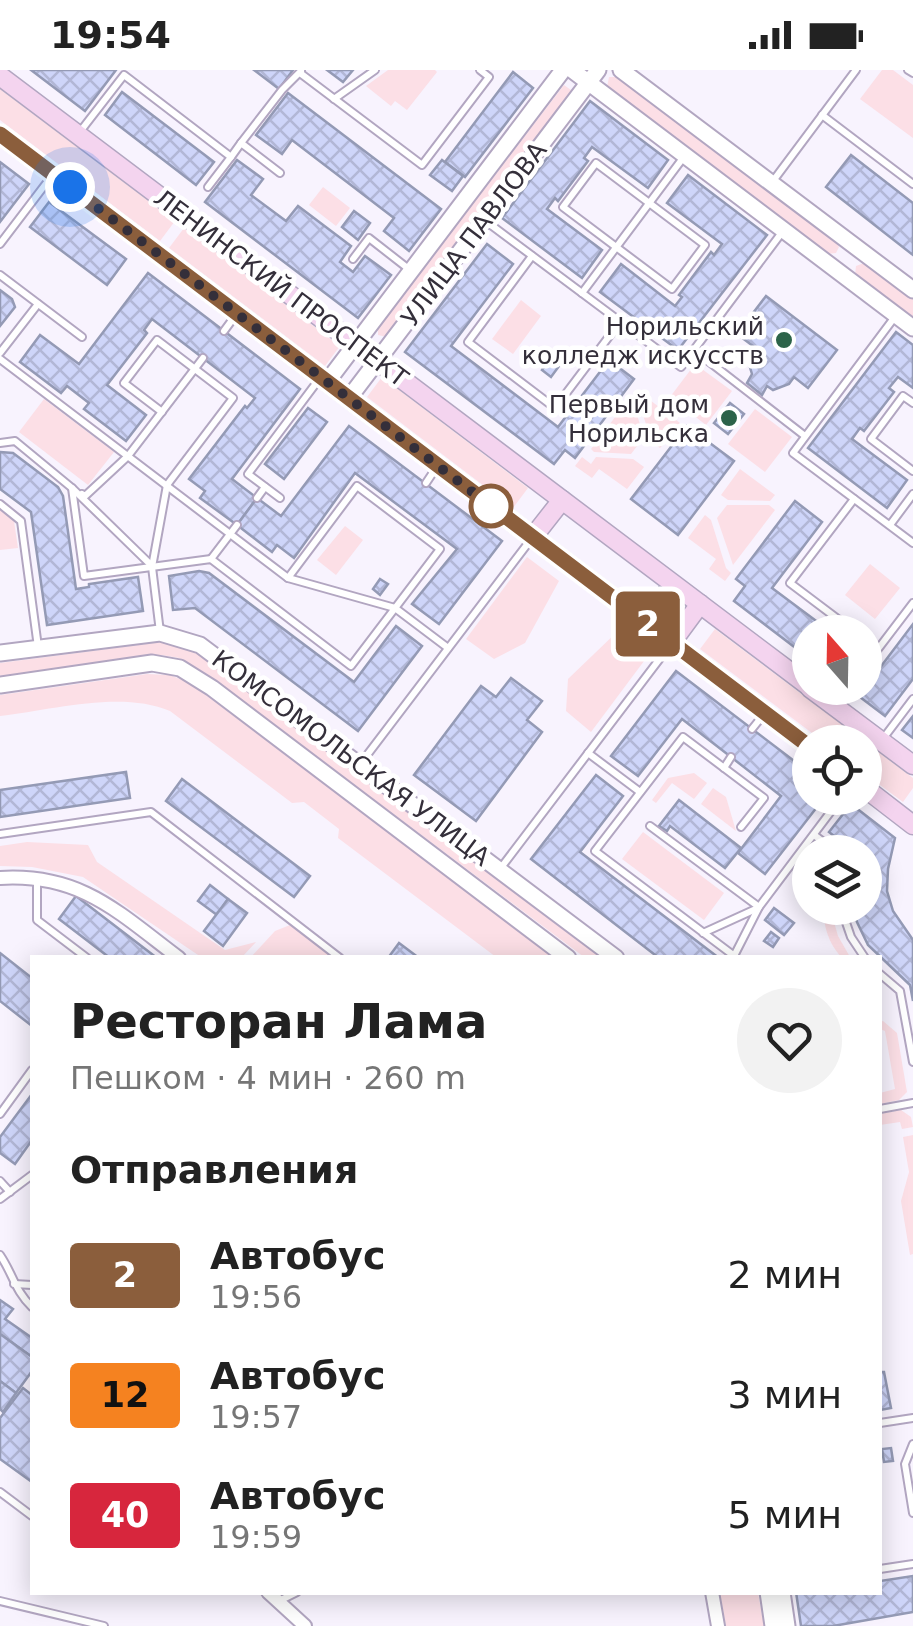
<!DOCTYPE html>
<html lang="ru">
<meta charset="utf-8">
<style>
:root{--surface:#fff;--page:#f2f2f2;--text:#222;--muted:#767676}
body{margin:0;font-family:"DejaVu Sans",sans-serif;background:var(--page);color:var(--text);height:100vh;display:flex;flex-direction:column;font-size:38px;white-space:nowrap}
*{box-sizing:border-box;margin:0}
p{font-size:32px;color:var(--muted)}
.icon{flex:none;width:55px;height:55px;fill:none;stroke:currentColor;stroke-width:2;stroke-linecap:round;stroke-linejoin:round}
.map{position:relative;flex:1;overflow:hidden}
.details{position:absolute;left:30px;top:885px;width:852px;height:640px;display:flex;flex-direction:column;background:var(--surface);border-radius:0px;box-shadow:0 5px 25px #0003}
.details>*{flex:none}
.badge{padding:0 20px;border-radius:8px;font-size:35px;line-height:65px}
.needle{width:65px;rotate:340deg}
.tools{position:absolute;left:792px;top:545px;display:grid;gap:20px}
.tools a{display:grid;place-items:center;width:90px;height:90px;border-radius:50%;background:var(--surface);box-shadow:0 5px 25px #0003;font-size:50px}
.you{position:absolute;width:50px;height:50px;margin:-25px;border:8px solid #fff;border-radius:50%;background:#1a73e8;box-shadow:0 0 0 15px #1a73e833}
.map>.badge{position:absolute;translate:-50% -50%;box-shadow:0 0 0 5px #fff}
h2{padding:0 40px;font-size:38px;line-height:90px}
.round{display:grid;place-items:center;flex:none;width:105px;height:105px;border-radius:52px;background:var(--page)}
.head{display:flex;align-items:center;justify-content:space-between;height:170px;padding:0 40px}
h1{font-size:48px;font-weight:600;line-height:75px}
ul{padding:0;list-style:none}
li{display:flex;align-items:center;gap:30px;height:120px;padding:0 40px}
li div{flex:1}
li b{display:block;font-size:38px}
li em{font-style:normal}
li .badge{min-width:110px;font-weight:700;text-align:center}
.status{display:flex;justify-content:space-between;align-items:center;height:70px;padding:0 50px;background:var(--surface);direction:ltr}
.status svg{height:28px;fill:currentColor}
.map>svg:first-child{display:block}
.green{fill:#fcdfe6}
.building{fill:url(#building-cross-hatch);stroke:#949ab5;stroke-width:2.5}
.lines{fill:none;stroke-linecap:round;stroke-linejoin:round}
.service-casing{stroke:#b2a6c1;stroke-width:10}
.minor-casing{stroke:#b2a6c1;stroke-width:16}
.tertiary-casing{stroke:#b2a6c1;stroke-width:19}
.secondary-casing{stroke:#b2a6c1;stroke-width:21}
.service{stroke:#fff;stroke-width:6}
.minor{stroke:#fff;stroke-width:12}
.tertiary{stroke:#fff;stroke-width:15}
.secondary{stroke:#f4d4ef;stroke-width:18}
.line-casing{stroke:#fff;stroke-width:22}
.line{stroke:#8b5e3c;stroke-width:15}
.walk{stroke:#342f3a;stroke-width:10;stroke-dasharray:0 18}
.poi-dot{fill:#2c6349;stroke:#fff;stroke-width:4}
.stop-dot{fill:#fff;stroke:#8b5e3c;stroke-width:5}
.labels{text-anchor:middle;dominant-baseline:central;stroke-width:9;stroke-linejoin:round;paint-order:stroke}
.street-label{font-size:25px;fill:#342f3a;stroke:#fff}
.poi-label{font-size:25px;fill:#342f3a;stroke:#fff;text-anchor:end}
</style>
<div class="status"><b>19:54</b><svg viewBox="0 0 49 12"><path d="M0 12V9h3v3zM5 12V6h3v6zM10 12V3h3v9zM15 12V0h3v12zM26 1h20v11H26zM47 4h2v5h-2z"/></svg></div>
<div class="map">
<svg width="913" height="1556" viewBox="0 0 913 1556">
<defs>
<pattern id="building-cross-hatch" width="8" height="8" patternUnits="userSpaceOnUse" patternTransform="scale(2.5)"><rect width="8" height="8" fill="#ced5f9"/><path d="M0 0l8 8M0 8l8-8" fill="none" stroke="#b2b7d6"/></pattern>
</defs>
<rect width="100%" height="100%" fill="#f8f3fe"/>
<g class="green">
<polygon points="388,0 435,0 437,2 407,40 395,31 391,36 366,16"/>
<polygon points="882,0 893,0 913,15 913,68 860,29"/>
<polygon points="609,7 618,7 836,171 839,177 836,183 826,184 607,17"/>
<polygon points="564,15 571,20 570,25 387,267 378,265 378,257"/>
<polygon points="0,19 175,151 160,171 0,50"/>
<polygon points="323,117 350,138 336,156 309,135"/>
<polygon points="184,158 340,276 325,296 169,178"/>
<polygon points="864,193 913,229 913,249 855,205 856,196"/>
<polygon points="521,230 541,246 513,284 492,269"/>
<polygon points="695,294 732,321 706,355 670,327"/>
<polygon points="382,307 528,418 513,438 367,327"/>
<polygon points="638,321 680,353 660,378 652,372 636,324"/>
<polygon points="631,326 644,367 631,384 594,382 591,379"/>
<polygon points="44,329 114,382 88,415 19,362"/>
<polygon points="755,339 792,367 765,402 728,374"/>
<polygon points="582,387 591,394 596,387 633,389 644,397 627,419 599,399 592,408 575,396"/>
<polygon points="740,399 775,425 770,431 728,430 721,425"/>
<polygon points="727,435 769,435 775,440 733,495 717,448"/>
<polygon points="0,440 14,451 18,478 0,480"/>
<polygon points="705,445 711,450 726,498 731,503 725,511 709,499 716,489 688,468"/>
<polygon points="345,456 363,470 336,505 317,490"/>
<polygon points="527,487 559,511 525,573 494,589 466,569"/>
<polygon points="870,494 900,518 875,549 845,525"/>
<polygon points="715,559 913,708 913,718 903,732 865,704 865,672 824,672 700,579"/>
<polygon points="619,560 650,583 591,662 566,641 568,609"/>
<polygon points="161,572 198,582 604,887 584,887 207,604 179,588 161,585 0,606 0,593"/>
<path d="M147 604 170 605 190 613 553 887H496L338 768 339 759 304 732 292 733 170 641C122 620 51 640 0 646V625Z"/>
<polygon points="694,703 707,713 694,729 672,713 656,733 652,730 668,708"/>
<polygon points="713,718 726,727 736,761 701,734"/>
<polygon points="643,762 724,823 704,850 622,789"/>
<polygon points="27,772 88,775 97,792 225,880 256,872 242,887 201,887 83,807 32,797 0,796 0,776"/>
<path d="M823 838H830L838 866 850 887H841C828 872 824 857 823 838Z"/>
<polygon points="290,855 334,887 250,888 275,861"/>
<polygon points="883,951 897,963 907,1022 899,1030 880,1034 880,1023 895,1019 885,961 880,959 880,952"/>
<polygon points="901,1040 911,1047 913,1057 902,1059 900,1052 880,1055 880,1044"/>
<polygon points="913,1065 913,1184 910,1185 901,1131 909,1102 903,1067"/>
<polygon points="720,1523 758,1523 764,1556 726,1556"/>
</g>
<g class="building">
<polygon points="31,0 116,0 85,41"/>
<polygon points="254,0 293,0 279,19"/>
<polygon points="327,0 353,0 343,12"/>
<polygon points="513,2 533,18 465,107 445,92"/>
<polygon points="122,22 214,92 196,115 105,45"/>
<polygon points="288,23 441,139 409,181 384,161 394,148 292,70 282,84 256,65"/>
<polygon points="590,31 668,90 648,118 592,77 584,88 588,91 558,131 555,128 547,139 602,180 582,208 502,148"/>
<polygon points="851,85 913,133 913,185 826,117"/>
<polygon points="237,90 263,109 251,125 286,151 298,136 351,176 340,192 353,202 365,186 391,205 358,248 205,132"/>
<polygon points="442,90 463,106 452,121 430,105"/>
<polygon points="0,92 29,114 0,152"/>
<polygon points="688,105 767,165 678,280 600,222 621,194 675,236 682,227 679,225 711,182 714,185 722,174 667,133"/>
<polygon points="49,132 126,189 107,215 30,157"/>
<polygon points="354,141 370,153 358,170 342,157"/>
<polygon points="487,174 513,194 451,276 558,357 609,290 634,309 575,388 565,380 554,394 405,282"/>
<polygon points="148,203 300,319 232,409 257,428 237,455 200,428 205,421 189,409 245,336 247,338 255,328 152,249 144,260 147,263 107,315 146,345 126,371 84,339 89,333 67,316 61,323 20,292 40,265 79,294"/>
<polygon points="0,220 12,229 15,237 0,256"/>
<polygon points="766,226 837,280 808,318 794,307 789,314 773,320 767,316 762,325 747,313 752,304 748,291 753,276 737,264"/>
<polygon points="896,262 913,275 913,318 898,307 889,318 894,322 864,361 860,358 852,369 907,410 887,438 808,378"/>
<polygon points="553,285 562,292 551,307 542,300"/>
<polygon points="730,333 744,344 728,364 714,353"/>
<polygon points="308,338 327,352 284,409 265,394"/>
<polygon points="349,356 502,471 439,554 412,534 457,479 355,403 294,488 277,475 272,482 237,455 257,428 281,446"/>
<polygon points="687,356 734,391 678,465 631,429"/>
<polygon points="0,382 13,383 58,417 63,426 76,519 89,517 89,514 138,507 143,541 47,555 31,442 0,419"/>
<polygon points="795,431 822,452 772,518 831,562 810,562 810,589 734,531 745,516 736,509"/>
<polygon points="199,501 209,503 354,612 396,556 422,576 358,661 195,538 173,540 169,506"/>
<polygon points="380,509 388,514 380,525 373,519"/>
<polygon points="662,514 678,527 662,546 646,533"/>
<polygon points="913,554 913,609 885,646 848,618 865,618 865,588 879,599"/>
<polygon points="676,601 810,703 810,728 824,728 765,804 738,783 781,726 731,687 682,649 638,706 611,686"/>
<polygon points="511,608 542,631 527,650 542,662 476,751 414,705 481,616 496,627"/>
<polygon points="913,646 913,668 902,660"/>
<polygon points="126,702 130,728 0,747 0,720"/>
<polygon points="596,705 623,726 580,782 719,888 659,888 531,789"/>
<polygon points="182,709 310,806 294,827 166,731"/>
<polygon points="679,730 741,778 725,798 670,756 667,761 659,756"/>
<polygon points="851,734 895,768 888,799 887,821 893,841 913,870 913,931 910,915 868,875 857,852 854,838 865,838 865,782 854,782 829,762"/>
<polygon points="210,815 228,829 217,845 198,831"/>
<polygon points="76,826 157,888 110,888 59,849"/>
<polygon points="228,829 247,843 223,876 204,861"/>
<polygon points="774,838 794,853 784,865 765,850"/>
<polygon points="771,862 779,868 773,877 764,871"/>
<polygon points="399,873 419,888 388,888"/>
<polygon points="0,883 32,908 32,956 0,931"/>
<polygon points="32,1024 32,1070 15,1094 0,1083 0,1067"/>
<polygon points="0,1230 13,1239 5,1249 32,1268 32,1287 0,1264"/>
<polygon points="0,1264 32,1287 32,1301 16,1323 0,1311"/>
<polygon points="880,1302 884,1302 891,1338 880,1340"/>
<polygon points="0,1311 16,1323 3,1342 0,1339"/>
<polygon points="23,1318 32,1325 32,1412 0,1389 0,1348"/>
<polygon points="891,1378 893,1391 884,1392 882,1379"/>
<polygon points="913,1506 913,1542 833,1556 801,1556 796,1522 880,1522 880,1511"/>
</g>
<g class="lines">
<defs>
<g id="service">
<polyline points="908,0 913,3"/>
<polyline points="300,3 422,95 489,7 480,0"/>
<polyline points="334,29 375,0"/>
<polyline points="822,45 913,114"/>
<polyline points="79,63 124,5 231,87 241,73 280,103"/>
<polyline points="241,73 282,20 301,1"/>
<polygon points="596,93 705,175 672,219 563,137"/>
<polyline points="773,111 856,0"/>
<polyline points="208,117 231,87"/>
<polyline points="487,152 681,297 783,161"/>
<polyline points="0,174 51,107"/>
<polyline points="532,186 468,272 555,338 620,252"/>
<polyline points="353,189 369,168 410,200"/>
<polyline points="0,205 82,267"/>
<polyline points="582,223 683,88"/>
<polyline points="894,248 793,383 913,473"/>
<polyline points="224,261 235,246"/>
<polyline points="694,280 805,366"/>
<polyline points="0,283 38,234"/>
<polyline points="0,289 288,508 395,538 448,578"/>
<polyline points="913,333 903,326 871,369 913,401"/>
<polyline points="0,373 15,371 72,418 152,496"/>
<polyline points="426,413 436,398"/>
<polyline points="72,418 84,506 211,489 351,596 440,479 357,416 288,508"/>
<polyline points="82,424 85,426 128,386 203,288"/>
<polyline points="257,428 265,417"/>
<polyline points="280,428 248,404 320,308"/>
<polyline points="854,429 790,513 855,562"/>
<polyline points="0,434 21,451 38,577"/>
<polyline points="890,455 913,424"/>
<polyline points="211,489 237,455"/>
<polyline points="160,562 152,497 167,415 233,328 157,270 124,313 162,342"/>
<polyline points="865,570 878,579 913,533"/>
<polyline points="752,659 764,644"/>
<polyline points="882,670 913,629"/>
<polyline points="588,683 640,722"/>
<polyline points="361,693 532,468"/>
<polyline points="724,698 731,687"/>
<polyline points="650,756 759,837"/>
<polyline points="0,764 151,742 340,888"/>
<polyline points="814,765 837,782"/>
<polyline points="500,799 671,574"/>
<polyline points="37,812 37,850 87,888"/>
<polyline points="841,838 851,867 865,888"/>
<polyline points="703,863 758,838"/>
<polyline points="733,885 595,781 683,667 764,728 741,757"/>
<polyline points="734,886 759,837 841,728"/>
<polyline points="880,904 900,921 913,992"/>
<polyline points="880,1039 913,1033"/>
<polyline points="0,1044 32,1000"/>
<polyline points="0,1111 10,1122"/>
<polyline points="0,1129 32,1105"/>
<path d="M0 1185C13 1204 15 1221 32 1237"/>
<polyline points="14,1214 32,1215"/>
<polyline points="880,1353 913,1348"/>
<polyline points="913,1374 905,1394 913,1443"/>
<polyline points="0,1422 32,1446"/>
<polyline points="880,1499 913,1494"/>
<polyline points="0,1531 104,1556"/>
<polyline points="279,1531 297,1522"/>
</g>
<g id="minor">
<path d="M0 808C81 803 119 843 179 888"/>
<polyline points="268,1522 305,1556"/>
<polyline points="712,1522 718,1556"/>
</g>
<g id="tertiary">
<polyline points="572,0 913,258"/>
<polyline points="621,0 913,220"/>
<polyline points="327,312 563,0"/>
<polyline points="349,328 598,0"/>
<polyline points="0,583 160,563 200,575 616,888"/>
<polyline points="0,615 152,593 180,598 212,618 568,888"/>
<polyline points="768,1522 773,1556"/>
<polyline points="782,1522 787,1556"/>
</g>
<g id="secondary">
<polyline points="0,6 810,617"/>
<polyline points="0,64 810,677"/>
<polyline points="533,467 562,430"/>
<polyline points="672,572 700,534"/>
<polyline points="810,618 913,695"/>
<polyline points="865,718 913,755"/>
</g>
</defs>
<use href="#service" class="service-casing"/>
<use href="#minor" class="minor-casing"/>
<use href="#tertiary" class="tertiary-casing"/>
<use href="#secondary" class="secondary-casing"/>
<use href="#service" class="service"/>
<use href="#minor" class="minor"/>
<use href="#tertiary" class="tertiary"/>
<use href="#secondary" class="secondary"/>
</g>
<g class="lines">
<defs>
<polyline id="line" points="0,64 810,677"/>
</defs>
<use href="#line" class="line-casing"/>
<use href="#line" class="line"/>
<polyline class="walk" points="70,117 491,436"/>
</g>
<g class="poi-dot">
<circle cx="784" cy="270" r="10"/>
<circle cx="729" cy="348" r="10"/>
</g>
<circle class="stop-dot" cx="491" cy="436" r="20"/>
<g class="labels">
<g class="street-label">
<text transform="translate(474 164) rotate(-53)">УЛИЦА ПАВЛОВА</text>
<text transform="translate(281 218) rotate(37)">ЛЕНИНСКИЙ ПРОСПЕКТ</text>
<text transform="translate(351 688) rotate(37)">КОМСОМОЛЬСКАЯ УЛИЦА</text>
</g>
<g class="poi-label">
<text x="764" y="256">Норильский<tspan x="764" dy="29">колледж искусств</tspan></text>
<text x="709" y="334">Первый дом<tspan x="709" dy="29">Норильска</tspan></text>
</g>
</g>
</svg>
<div class="tools">
<a><svg class="needle" viewBox="-14 -14 28 28"><path d="M0-13l5 13h-10z" fill="#e53935"/><path d="M0 13l5-13h-10z" fill="#767676"/></svg></a>
<a><svg class="icon" aria-label="locate" viewBox="0 0 24 24"><circle cx="12" cy="12" r="6"/><path d="M12 2v4M12 18v4M2 12h4M18 12h4"/></svg></a>
<a><svg class="icon" aria-label="layers" viewBox="0 0 24 24"><path d="M12 4l9 5-9 5-9-5zM3 14l9 5 9-5"/></svg></a>
</div>
<div class="you" style="left:70px;top:117px"></div>
<b class="badge" style="left:648px;top:554px;background:#8b5e3c;color:#fff">2</b>
<section class="details">
<div class="head"><div><h1>Ресторан Лама</h1><p>Пешком · 4 мин · 260 m</p></div><a class="round"><svg class="icon" aria-label="heart" viewBox="0 0 24 24"><path d="M12 20l-8-8c-3-5 5-10 8-4 3-6 11-1 8 4z"/></svg></a></div>
<h2>Отправления</h2>
<ul>
<li><span class="badge" style="background:#8b5e3c;color:#fff">2</span><div><b>Автобус</b><p>19:56</p></div><em>2 мин</em></li>
<li><span class="badge" style="background:#f58220;color:#111">12</span><div><b>Автобус</b><p>19:57</p></div><em>3 мин</em></li>
<li><span class="badge" style="background:#d7263d;color:#fff">40</span><div><b>Автобус</b><p>19:59</p></div><em>5 мин</em></li>
</ul>
</section>
</div>
